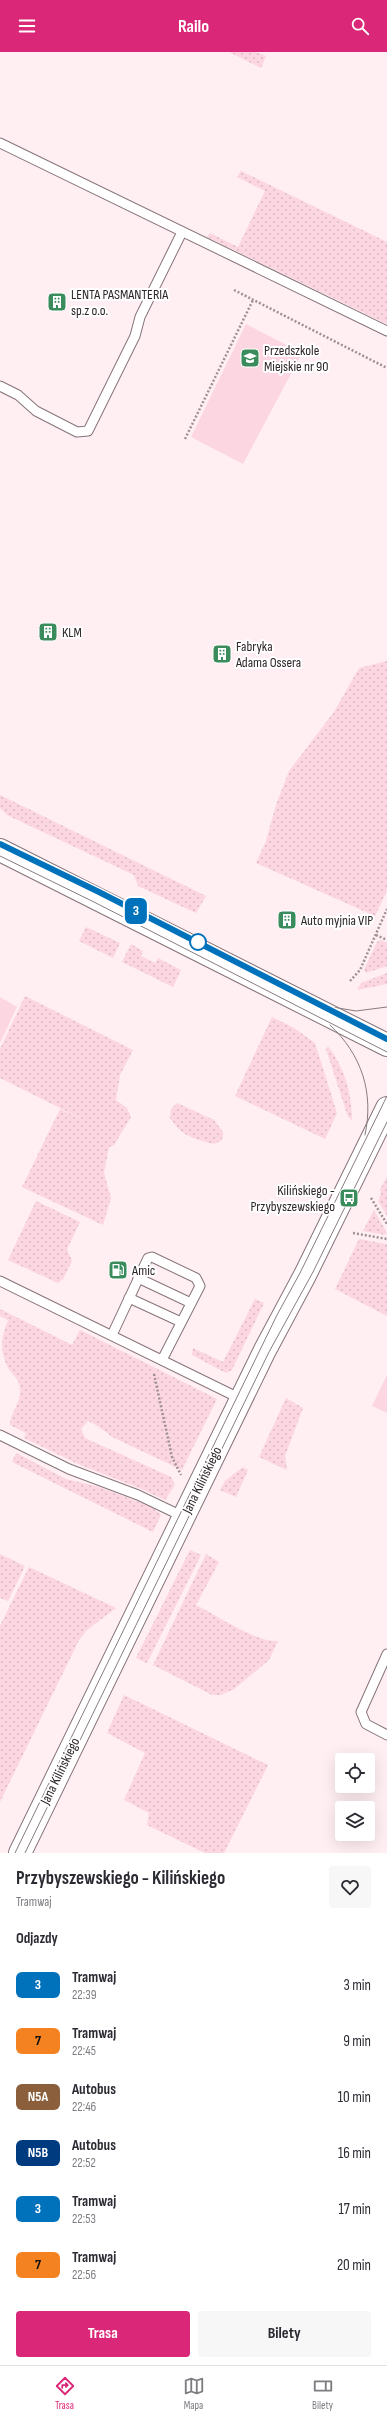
<!DOCTYPE html>
<html lang="pl">
<meta charset="utf-8">
<style>
:root{--surface:#fff;--page:#f7f7f7;--text:#2b2b33;--muted:#7c7c81;--line:#e1e1e2;--accent:#db2777}
body{margin:0;font-family:"Sofia Sans Condensed",sans-serif;background:var(--page);color:var(--text);height:100vh;display:flex;flex-direction:column;font-size:15px;white-space:nowrap}
*{box-sizing:border-box;margin:0}
p{font-size:13px;color:var(--muted)}
.icon{flex:none;width:22px;height:22px;fill:none;stroke:currentColor;stroke-width:2;stroke-linecap:round;stroke-linejoin:round}
.map{position:relative;height:1801px;overflow:hidden}
.panel{display:flex;flex-direction:column;background:var(--surface);flex:1}
.panel>*{flex:none}
.badge{padding:0 8px;border-radius:6px;font-size:14px;line-height:26px}
.fabs{position:absolute;left:335px;top:1701px;display:grid;gap:8px}
.fabs a{display:grid;place-items:center;width:40px;height:40px;border-radius:4px;background:var(--surface);box-shadow:0 4px 16px #0002;font-size:20px}
.map>.badge{position:absolute;translate:-50% -50%;box-shadow:0 0 0 2px #fff}
h2{padding:0 16px;font-size:15px;line-height:36px}
.round{display:grid;place-items:center;flex:none;width:42px;height:42px;border-radius:4px;background:var(--page)}
.summary{display:flex;align-items:center;justify-content:space-between;height:68px;padding:0 16px}
h1{font-size:19px;font-weight:700;line-height:30px}
.cta{display:flex;gap:8px;margin-top:auto;padding:8px 16px}
.cta a{flex:1;height:46px;border-radius:4px;background:var(--accent);color:#fff;font-size:16px;font-weight:700;line-height:46px;text-align:center}
.cta a+a{background:var(--page);color:var(--text)}
ul{padding:0;list-style:none}
li{display:flex;align-items:center;gap:12px;height:56px;padding:0 16px}
li div{flex:1}
li b{display:block;font-size:15px}
li em{font-style:normal}
li .badge{min-width:44px;font-weight:700;text-align:center}
header{display:flex;justify-content:space-between;align-items:center;height:52px;padding:0 16px;background:var(--accent);color:#fff;font-size:18px;font-weight:700}
.dock{display:flex;justify-content:space-around;align-items:center;height:56px;border-top:1px solid var(--line);background:var(--surface);font-size:11px;color:var(--muted)}
.dock a{display:grid;justify-items:center;gap:2px}
.dock .current{color:var(--accent)}
.map>svg:first-child{display:block}
.grass{fill:url(#grass-dots)}
.green{fill:#fcd6e1}
.lines{fill:none;stroke-linecap:round;stroke-linejoin:round}
.service-casing{stroke:#867479;stroke-width:11}
.tertiary-casing{stroke:#867479;stroke-width:24}
.path{stroke:#9e9194;stroke-width:2.5;stroke-dasharray:2 2;stroke-linecap:butt}
.service{stroke:#fff;stroke-width:9}
.tertiary{stroke:#fff;stroke-width:22}
.tram{stroke:#887c80;stroke-width:1}
.line-casing{stroke:#fff;stroke-width:9}
.line{stroke:#0072bc;stroke-width:6}
.stop-dot{fill:#fff;stroke:#0072bc;stroke-width:2}
.labels{text-anchor:middle;dominant-baseline:central;stroke-width:4;stroke-linejoin:round;paint-order:stroke}
.poi-label{font-size:14px;fill:#2e2629;stroke:#fff;text-anchor:start}
.street-label{font-size:14px;fill:#2e2629;stroke:#fff}
</style>
<header><svg class="icon" aria-label="menu" viewBox="0 0 24 24"><path d="M4 6h16M4 12h16M4 18h16"/></svg>Railo<svg class="icon" aria-label="search" viewBox="0 0 24 24"><circle cx="10" cy="10" r="6"/><path d="M15 15l6 6"/></svg></header>
<div class="map">
<svg width="387" height="1801" viewBox="0 0 387 1801">
<defs>
<pattern id="grass-dots" width="8" height="8" patternUnits="userSpaceOnUse"><rect width="8" height="8" fill="#fcd6e1"/><path d="M2 2h.1M6 6h.1" fill="none" stroke="#d8b8c1" stroke-width="1.8" stroke-linecap="round"/></pattern>
</defs>
<rect width="100%" height="100%" fill="#ffeef2"/>
<g class="grass">
<polygon points="229,0 256,0 266,4 261,16"/>
<polygon points="241,119 387,190 387,272 207,185 210,181 238,195 265,139 237,125"/>
<polygon points="387,609 387,839 375,864 256,811 266,789 276,753 289,719 334,660 359,616"/>
<polygon points="0,743 206,844 196,861 138,834 134,823 7,763 0,756"/>
<polygon points="86,875 120,891 113,906 79,889"/>
<polygon points="381,888 387,891 387,914 366,921 364,918 377,890"/>
<polygon points="131,892 143,899 141,904 155,911 158,906 181,918 173,935 122,910"/>
<polygon points="387,921 387,932 357,938 361,931"/>
<polygon points="25,944 133,998 120,1023 116,1048 127,1056 131,1065 114,1093 109,1095 104,1121 111,1146 103,1173 22,1135 60,1057 88,1070 0,1026 0,997"/>
<polygon points="272,965 294,976 315,991 337,1061 325,1087 235,1044"/>
<path d="M328 994C345 1017 351 1039 352 1068L348 1065 326 997Z"/>
<path d="M177 1051 214 1068 223 1080 222 1088 214 1092C192 1086 183 1085 170 1066L171 1057Z"/>
<polygon points="387,1125 387,1164 378,1149 381,1142 380,1137"/>
<polygon points="36,1149 80,1170 67,1197 72,1209 63,1227 58,1231 8,1208"/>
<polygon points="374,1158 387,1181 385,1183 363,1179"/>
<polygon points="359,1187 387,1192 387,1264 335,1237"/>
<polygon points="255,1247 264,1251 232,1318 226,1321 192,1303 193,1296 223,1310"/>
<path d="M0 1257 72 1293 80 1278 217 1347 182 1418 112 1385C104 1378 97 1373 88 1369L81 1377 85 1386 171 1425 175 1433 165 1448 144 1438 78 1412 24 1386 26 1381 10 1373C10 1361 21 1351 20 1338 20 1329 15 1325 10 1319 0 1302 0 1288 8 1268L0 1264Z"/>
<polygon points="286,1346 303,1356 285,1404 287,1418 259,1405"/>
<polygon points="16,1401 66,1427 99,1435 152,1455 161,1463 153,1480 12,1410"/>
<polygon points="243,1415 248,1418 236,1445 220,1438 225,1429"/>
<polygon points="190,1498 201,1503 147,1611 136,1606"/>
<polygon points="0,1502 25,1514 8,1549 0,1546"/>
<path d="M206 1502 219 1510 196 1553C216 1563 257 1591 278 1589L269 1608 234 1637 221 1643H212L153 1613Z"/>
<polygon points="29,1515 116,1556 87,1578 79,1588 0,1750 0,1574"/>
<polygon points="124,1643 268,1713 224,1801 205,1801 147,1773 149,1761 124,1748 145,1701 107,1681"/>
</g>
<g class="green">
<polygon points="246,272 302,301 243,412 191,385"/>
<polygon points="0,945 17,955 0,991"/>
<polygon points="387,1323 387,1361 372,1354"/>
</g>
<g class="lines">
<defs>
<g id="service">
<polyline points="0,91 387,279"/>
<polyline points="0,334 18,343 36,359 77,380 88,379 135,284 140,265 182,180"/>
<polyline points="138,1226 191,1251"/>
<polyline points="0,1229 241,1347"/>
<polyline points="129,1246 181,1270"/>
<polyline points="112,1283 148,1206 152,1205 196,1226 200,1234 162,1308"/>
<polyline points="0,1383 69,1417 138,1443 184,1465"/>
<polyline points="387,1602 361,1660 366,1672 387,1683"/>
</g>
<g id="tertiary">
<polyline points="0,798 387,993"/>
<polyline points="20,1801 265,1298 305,1223 387,1056"/>
</g>
</defs>
<use href="#service" class="service-casing"/>
<use href="#tertiary" class="tertiary-casing"/>
<g class="path">
<polyline points="234,238 387,316"/>
<polyline points="185,387 253,248"/>
<polyline points="376,883 387,888"/>
<polyline points="350,929 360,918 387,857"/>
<polyline points="371,1146 387,1172"/>
<polyline points="353,1181 387,1187"/>
<polyline points="154,1322 172,1405 181,1423"/>
</g>
<use href="#service" class="service"/>
<use href="#tertiary" class="tertiary"/>
<g class="tram">
<polyline points="0,792 99,839 387,987"/>
<polyline points="0,804 94,850 387,1000"/>
<polyline points="332,955 356,959 387,955"/>
<path d="M330 973C362 1003 374 1041 365 1083"/>
<polyline points="15,1801 277,1263 300,1221 387,1044"/>
<polyline points="25,1801 269,1300 313,1220 387,1070"/>
</g>
</g>
<g class="lines">
<defs>
<polyline id="line" points="0,792 99,840 387,987"/>
</defs>
<use href="#line" class="line-casing"/>
<use href="#line" class="line"/>
</g>
<defs>
<symbol id="building-square" viewBox="-11 -11 22 22"><rect x="-9" y="-9" width="18" height="18" rx="4" fill="#3a8c5d" stroke="#fff"/><path d="M-4-6H4V6H1V3H-1V6H-4ZM-2.5-4.3h1.7v1.8h-1.7ZM.8-4.3h1.7v1.8H.8ZM-2.5-1h1.7V.8h-1.7ZM.8-1h1.7V.8H.8Z" fill="#fff"/></symbol>
<symbol id="school-square" viewBox="-11 -11 22 22"><rect x="-9" y="-9" width="18" height="18" rx="4" fill="#3a8c5d" stroke="#fff"/><path d="M0-5L7-2L0 1L-7-2ZM-4 1L0 2.5L4 1V4Q0 6-4 4Z" fill="#fff"/></symbol>
<symbol id="bus-square" viewBox="-11 -11 22 22"><rect x="-9" y="-9" width="18" height="18" rx="4" fill="#3a8c5d" stroke="#fff"/><path d="M-5-6H5V4H4V6H2V4H-2V6H-4V4H-5ZM-3.5-4V0h7V-4ZM-3.5 1.2v1.5H-2V1.2ZM2 1.2v1.5H3.5V1.2Z" fill="#fff"/></symbol>
<symbol id="fuel-square" viewBox="-11 -11 22 22"><rect x="-9" y="-9" width="18" height="18" rx="4" fill="#3a8c5d" stroke="#fff"/><path d="M-5.5-6h7V0h2V4h1.3V-2.5L3-4.5l.8-.8L6-3V5H2.5V1h-1V6h-7ZM-4.2-4.7v3.2H.2V-4.7Z" fill="#fff"/></symbol>
</defs>
<g fill-rule="evenodd">
<use href="#building-square" x="46" y="239" width="22" height="22"/>
<use href="#school-square" x="239" y="295" width="22" height="22"/>
<use href="#building-square" x="37" y="569" width="22" height="22"/>
<use href="#building-square" x="211" y="591" width="22" height="22"/>
<use href="#building-square" x="276" y="857" width="22" height="22"/>
<use href="#bus-square" x="338" y="1135" width="22" height="22"/>
<use href="#fuel-square" x="107" y="1207" width="22" height="22"/>
</g>
<circle class="stop-dot" cx="198" cy="890" r="8"/>
<g class="labels">
<g class="poi-label">
<text x="71" y="242">LENTA PASMANTERIA<tspan x="71" dy="16">sp.z o.o.</tspan></text>
<text x="264" y="298">Przedszkole<tspan x="264" dy="16">Miejskie nr 90</tspan></text>
<text x="62" y="580">KLM</text>
<text x="236" y="594">Fabryka<tspan x="236" dy="16">Adama Ossera</tspan></text>
<text x="301" y="868">Auto myjnia VIP</text>
<text x="335" y="1138" text-anchor="end">Kilińskiego -<tspan x="335" dy="16">Przybyszewskiego</tspan></text>
<text x="132" y="1218">Amic</text>
</g>
<g class="street-label">
<text transform="translate(202 1428) rotate(-64)">Jana Kilińskiego</text>
<text transform="translate(60 1719) rotate(-64)">Jana Kilińskiego</text>
</g>
</g>
</svg>
<div class="fabs">
<a><svg class="icon" aria-label="locate" viewBox="0 0 24 24"><circle cx="12" cy="12" r="6"/><path d="M12 2v4M12 18v4M2 12h4M18 12h4"/></svg></a>
<a><svg class="icon" aria-label="layers" viewBox="0 0 24 24"><path d="M12 4l9 5-9 5-9-5zM3 14l9 5 9-5"/></svg></a>
</div>
<b class="badge" style="left:136px;top:859px;background:#0072bc;color:#fff">3</b>
</div>
<section class="panel">
<div class="summary"><div><h1>Przybyszewskiego - Kilińskiego</h1><p>Tramwaj</p></div><a class="round"><svg class="icon" aria-label="heart" viewBox="0 0 24 24"><path d="M12 20l-8-8c-3-5 5-10 8-4 3-6 11-1 8 4z"/></svg></a></div>
<h2>Odjazdy</h2>
<ul>
<li><span class="badge" style="background:#0072bc;color:#fff">3</span><div><b>Tramwaj</b><p>22:39</p></div><em>3 min</em></li>
<li><span class="badge" style="background:#f58220;color:#111">7</span><div><b>Tramwaj</b><p>22:45</p></div><em>9 min</em></li>
<li><span class="badge" style="background:#8b5e3c;color:#fff">N5A</span><div><b>Autobus</b><p>22:46</p></div><em>10 min</em></li>
<li><span class="badge" style="background:#003b80;color:#fff">N5B</span><div><b>Autobus</b><p>22:52</p></div><em>16 min</em></li>
<li><span class="badge" style="background:#0072bc;color:#fff">3</span><div><b>Tramwaj</b><p>22:53</p></div><em>17 min</em></li>
<li><span class="badge" style="background:#f58220;color:#111">7</span><div><b>Tramwaj</b><p>22:56</p></div><em>20 min</em></li>
</ul>
<div class="cta"><a>Trasa</a><a>Bilety</a></div>
</section>
<nav class="dock">
<a class="current"><svg class="icon" aria-label="directions" viewBox="0 0 24 24"><path d="M12 3l9 9-9 9-9-9zM9 14v-3h6M13 9l2 2-2 2"/></svg>Trasa</a>
<a><svg class="icon" aria-label="map" viewBox="0 0 24 24"><path d="M3 6l6-2 6 2 6-2v14l-6 2-6-2-6 2zM9 4v14M15 6v14"/></svg>Mapa</a>
<a><svg class="icon" aria-label="tickets" viewBox="0 0 24 24"><path d="M3 7h18v10H3zM15 7v10"/></svg>Bilety</a>
</nav>
